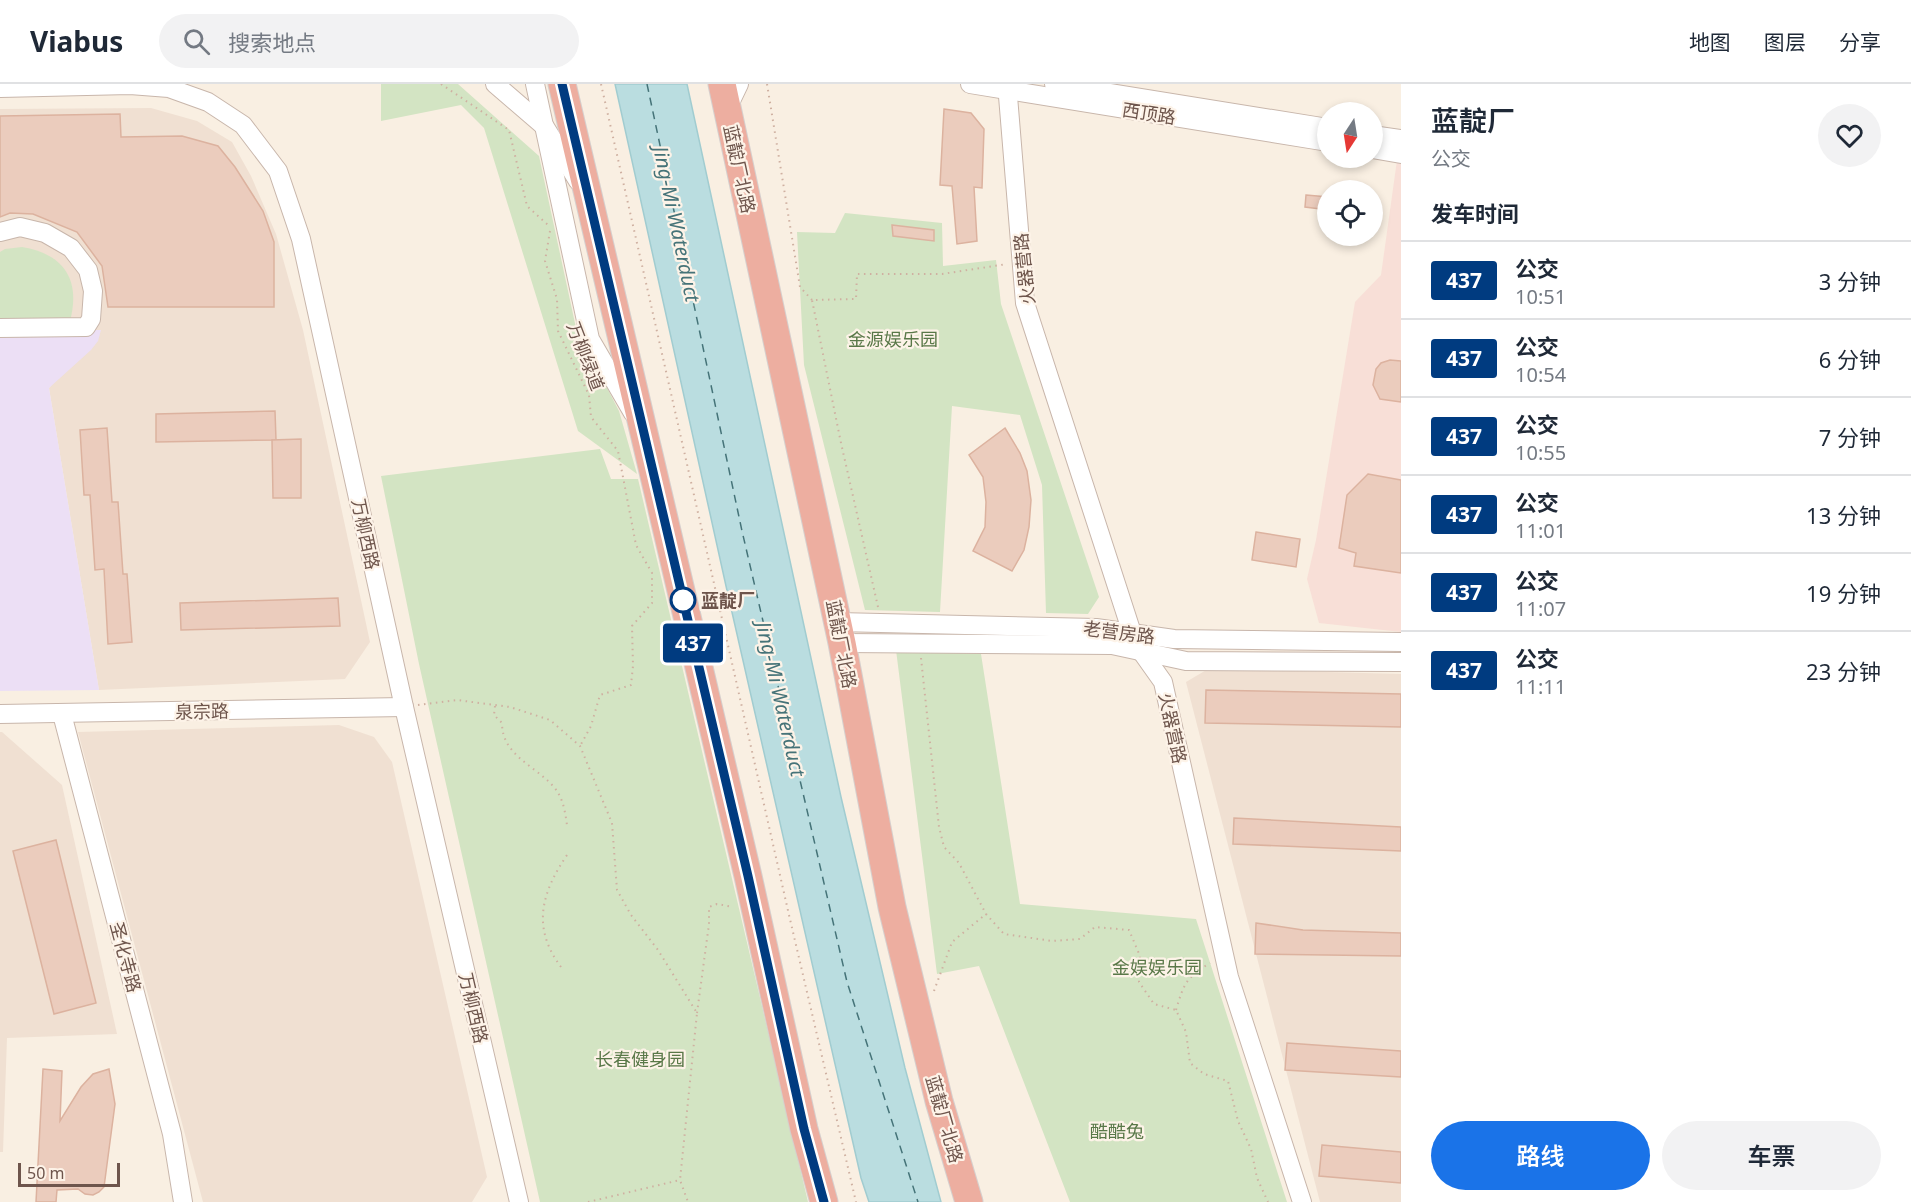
<!DOCTYPE html>
<html lang="zh">
<meta charset="utf-8">
<style>
:root{--surface:#fff;--page:#f2f2f3;--text:#1f2937;--muted:#747a83;--line:#e0e1e3;--accent:#1a73e8}
body{margin:0;font-family:"Noto Sans","Noto Sans SC",sans-serif;background:var(--page);color:var(--text);height:100vh;display:flex;flex-direction:column;font-size:22px;white-space:nowrap}
*{box-sizing:border-box;margin:0}
p{font-size:20px;color:var(--muted)}
.icon{flex:none;width:33px;height:33px;fill:none;stroke:currentColor;stroke-width:2;stroke-linecap:round;stroke-linejoin:round}
.map{position:relative;flex:1;overflow:hidden}
.drawer{display:flex;flex-direction:column;background:var(--surface);width:510px}
.drawer>*{flex:none}
.badge{padding:0 12px;border-radius:4px;font-size:21px;line-height:39px}
.needle{width:39px;rotate:192deg}
.tools{position:absolute;left:1317px;top:18px;display:grid;gap:12px}
.tools a{display:grid;place-items:center;width:66px;height:66px;border-radius:50%;background:var(--surface);box-shadow:0 3px 9px #0003;font-size:30px}
.scale{position:absolute;left:18px;bottom:15px;width:102px;box-sizing:border-box;padding-left:6px;border:3px solid #6e554c;border-top:0;font-size:16px;line-height:21px;white-space:nowrap;color:#6e554c;-webkit-text-stroke:4px #fdf3e8;paint-order:stroke}
.map>.badge{position:absolute;translate:-50% -50%;box-shadow:0 0 0 3px #fff}
h2{padding:0 30px;font-size:22px;line-height:54px}
.round{display:grid;place-items:center;flex:none;width:63px;height:63px;border-radius:32px;background:var(--page)}
.headline{display:flex;align-items:center;justify-content:space-between;height:102px;padding:0 30px}
h1{font-size:28px;font-weight:600;line-height:45px}
.action{display:flex;gap:12px;margin-top:auto;padding:12px 30px}
.action a{flex:1;height:69px;border-radius:36px;background:var(--accent);color:#fff;font-size:24px;font-weight:600;line-height:69px;text-align:center}
.action a+a{background:var(--page);color:var(--text)}
ul{padding:0;list-style:none}
li{display:flex;align-items:center;gap:18px;height:78px;padding:0 30px;border-top:2px solid var(--line)}
li div{flex:1}
li b{display:block;font-size:22px}
li em{font-style:normal}
li .badge{min-width:66px;font-weight:700;text-align:center}
header{display:flex;align-items:center;gap:36px;box-sizing:border-box;height:84px;padding:0 30px;background:var(--surface);border-bottom:2px solid var(--line)}
header strong{font-size:28px}
nav{display:flex;gap:33px;margin-inline-start:auto;font-size:21px}
.search{width:420px;height:54px;background:var(--page);display:flex;align-items:center;gap:15px;box-sizing:border-box;padding:0 21px;border-radius:33px;color:var(--muted);font-size:22px}
main{display:flex;flex:1;min-height:0}
.map>svg:first-child{display:block}
.residential{fill:#f0e0d2}
.commercial{fill:#f8dfd7}
.education{fill:#ecdff5}
.green{fill:#d3e4c3}
.water{fill:#badde0;stroke:#a1ccd0;stroke-width:1.5}
.lines{fill:none;stroke-linecap:round;stroke-linejoin:round}
.ferry{stroke:#457378;stroke-width:1.5;stroke-dasharray:8 6;stroke-linecap:butt}
.building{fill:#ebccbd;stroke:#dcb29f;stroke-width:1.5}
.minor-casing{stroke:#c8b6ab;stroke-width:20}
.highway-casing{stroke:#d6cfcd;stroke-width:29}
.path{stroke:#cfb0a1;stroke-width:2;stroke-dasharray:1.5 4.5;stroke-linecap:butt}
.minor{stroke:#fff;stroke-width:18}
.highway{stroke:#edaea0;stroke-width:27}
.line-casing{stroke:#fff;stroke-width:14}
.line{stroke:#003b80;stroke-width:9}
.stop-dot{fill:#fff;stroke:#003b80;stroke-width:3}
.labels{text-anchor:middle;dominant-baseline:central;stroke-width:4.5;stroke-linejoin:round;paint-order:stroke}
.street-label{font-size:18px;fill:#6e554c;stroke:#fdf3e8}
.park-label{font-size:18px;fill:#597848;stroke:#fdf3e8}
.stop-label{font-size:18px;font-weight:bold;fill:#6e554c;stroke:#fdf3e8;text-anchor:start}
.water-label{font-size:20px;font-style:italic;fill:#457378;stroke:#fdf3e8}
</style>
<header>
<strong>Viabus</strong>
<div class="search"><svg class="icon" aria-label="search" viewBox="0 0 24 24"><circle cx="10" cy="10" r="6"/><path d="M15 15l6 6"/></svg>搜索地点</div>
<nav><a>地图</a><a>图层</a><a>分享</a></nav>
</header>
<main>
<div class="map">
<svg width="1401" height="1118" viewBox="0 0 1401 1118">
<rect width="100%" height="100%" fill="#f9efe2"/>
<g class="residential">
<polygon points="151,24 197,37 232,58 251,92 276,150 303,246 370,558 345,595 99,606 49,304 101,246 0,246 0,25"/>
<polygon points="1208,585 1401,590 1401,1118 1320,1118 1186,598"/>
<polygon points="339,641 374,653 392,678 487,1093 472,1118 203,1118 78,648"/>
<polygon points="0,648 2,648 62,701 117,950 7,954 3,1068 0,1068"/>
</g>
<polygon class="commercial" points="1398,69 1401,70 1401,548 1319,539 1307,495 1316,456 1355,218 1381,191"/>
<polygon class="education" points="0,246 101,246 98,257 91,266 49,304 99,606 0,607"/>
<g class="green">
<polygon points="381,0 458,0 539,72 576,244 619,327 637,390 578,347 484,44 461,21 381,37"/>
<polygon points="845,129 942,139 943,182 996,176 1001,220 1099,513 1088,530 1046,529 1042,401 1020,331 952,322 940,528 865,526 804,281 797,148 835,149"/>
<path d="M22 163C64 170 81 196 70 237L0 252V168L5 165Z"/>
<polygon points="600,365 611,395 638,395 808,1118 540,1118 419,580 381,392"/>
<polygon points="896,566 981,570 1020,820 1196,835 1287,1118 1070,1118 979,882 937,890"/>
</g>
<polygon class="water" points="615,0 687,0 841,713 905,984 941,1118 869,1118 861,1094 726,502"/>
<g class="lines">
<polyline class="ferry" points="647,0 742,447 847,898 918,1118"/>
</g>
<g class="building">
<polygon points="944,25 971,29 984,45 982,104 974,103 977,157 957,160 952,102 940,101"/>
<polygon points="120,30 121,53 182,52 218,62 235,83 263,127 274,158 274,223 108,223 102,182 77,148 33,130 10,129 0,133 0,32"/>
<polygon points="1306,111 1328,113 1328,126 1305,123"/>
<polygon points="892,141 934,146 934,157 893,152"/>
<polygon points="1390,276 1401,277 1401,318 1380,315 1373,301 1376,285 1381,279"/>
<polygon points="275,327 276,356 156,358 156,330"/>
<polygon points="107,344 112,418 118,418 123,490 127,490 132,558 108,560 104,485 95,486 90,411 84,411 80,346"/>
<polygon points="1005,344 1020,369 1027,387 1031,416 1029,443 1024,466 1012,487 973,467 985,443 986,418 983,393 969,371"/>
<polygon points="301,355 301,414 273,414 272,356"/>
<polygon points="1368,390 1401,396 1401,489 1354,482 1356,469 1339,464 1347,411"/>
<polygon points="1256,448 1300,455 1296,483 1252,476"/>
<polygon points="338,514 340,542 181,546 180,519"/>
<polygon points="1206,606 1401,610 1401,643 1205,639"/>
<polygon points="1234,734 1401,743 1401,767 1233,760"/>
<polygon points="56,756 96,919 54,930 13,767"/>
<polygon points="1256,839 1303,846 1401,849 1401,872 1255,870"/>
<polygon points="1287,959 1401,967 1401,993 1285,986"/>
<polygon points="43,985 62,987 60,1037 81,1003 93,990 109,985 115,1020 104,1103 99,1108 93,1111 85,1110 78,1105 57,1106 56,1118 36,1118"/>
<polygon points="1322,1061 1401,1068 1401,1099 1319,1092"/>
</g>
<g class="lines">
<defs>
<g id="minor">
<polyline points="495,0 545,43 578,97"/>
<polyline points="535,0 590,255 633,329"/>
<polyline points="970,0 1328,58"/>
<polyline points="1007,0 1025,219 1132,549 1141,567 1163,598 1229,893 1302,1118"/>
<polyline points="1054,0 1328,44"/>
<polyline points="0,4 130,1 169,4 208,18 243,41 278,87 301,155 404,623 519,1118"/>
<polyline points="727,25 739,0"/>
<polyline points="1372,51 1401,55"/>
<polyline points="1372,65 1401,70"/>
<polyline points="0,148 20,143 45,149 71,164 88,186 93,207 91,235 86,243 0,244"/>
<polyline points="838,538 1096,544 1174,555 1401,558"/>
<polyline points="842,559 1112,561 1186,577 1401,578"/>
<polyline points="0,630 404,623"/>
<polyline points="62,630 172,1050 183,1118"/>
</g>
<g id="highway">
<polyline points="562,0 748,792 804,1045 824,1118"/>
<polyline points="722,0 842,559 892,823 939,1017 969,1118"/>
</g>
</defs>
<use href="#minor" class="minor-casing"/>
<use href="#highway" class="highway-casing"/>
<g class="path">
<polyline points="441,0 509,46 527,122 549,142"/>
<polyline points="601,0 789,831 856,1118"/>
<polyline points="767,0 800,203 812,216"/>
<polyline points="550,147 545,177 557,215 558,247 589,311 591,333 618,367 636,461 652,489 652,519 632,542 633,582 631,601 600,611 591,642 580,662"/>
<polyline points="878,523 841,359 812,216 856,215 857,190 942,190 1007,180"/>
<polyline points="921,574 939,743 944,763 959,779 986,830 1004,850 1052,857 1080,855 1095,843 1129,846 1140,872 1139,898 1154,920 1176,926 1186,948 1190,979 1204,990 1228,997 1238,1037 1251,1065 1257,1094 1268,1118"/>
<polyline points="418,621 457,616 510,623 550,636 580,662 612,739 617,806 631,831 658,866 697,929 680,1096 688,1118"/>
<path d="M495 622 494 631 502 639C502 671 534 681 553 702 563 713 565 727 567 741"/>
<path d="M561 883C531 843 542 808 567 771"/>
<polyline points="934,907 952,858 986,830"/>
<path d="M1176 926C1184 899 1186 894 1210 879"/>
<polyline points="697,929 709,840 709,823 717,820 733,823"/>
<polyline points="588,1118 680,1096"/>
</g>
<use href="#minor" class="minor"/>
<use href="#highway" class="highway"/>
</g>
<g class="lines">
<defs>
<polyline id="line" points="562,0 748,792 804,1045 824,1118"/>
</defs>
<use href="#line" class="line-casing"/>
<use href="#line" class="line"/>
</g>
<circle class="stop-dot" cx="683" cy="516" r="12"/>
<g class="labels">
<g class="street-label">
<text transform="translate(1149 29) rotate(9)">西顶路</text>
<text transform="translate(740 85) rotate(78)">蓝靛厂北路</text>
<text transform="translate(1024 185) rotate(-96)">火器营路</text>
<text transform="translate(586 272) rotate(69)">万柳绿道</text>
<text transform="translate(366 450) rotate(78)">万柳西路</text>
<text transform="translate(1119 548) rotate(7)">老营房路</text>
<text transform="translate(842 560) rotate(79)">蓝靛厂北路</text>
<text transform="translate(202 627) rotate(-1)">泉宗路</text>
<text transform="translate(1173 644) rotate(78)">火器营路</text>
<text transform="translate(126 873) rotate(75)">圣化寺路</text>
<text transform="translate(474 924) rotate(77)">万柳西路</text>
<text transform="translate(945 1035) rotate(74)">蓝靛厂北路</text>
</g>
<g class="park-label">
<text x="893" y="255">金源娱乐园</text>
<text x="1157" y="883">金娱娱乐园</text>
<text x="640" y="975">长春健身园</text>
<text x="1117" y="1047">酷酷兔</text>
</g>
<g class="stop-label">
<text x="701" y="516">蓝靛厂</text>
</g>
<g class="water-label">
<text transform="translate(677 140) rotate(78)">Jing-Mi Waterduct</text>
<text transform="translate(781 615) rotate(77)">Jing-Mi Waterduct</text>
</g>
</g>
</svg>
<div class="tools">
<a><svg class="needle" viewBox="-14 -14 28 28"><path d="M0-13l5 13h-10z" fill="#e53935"/><path d="M0 13l5-13h-10z" fill="#747a83"/></svg></a>
<a><svg class="icon" aria-label="locate" viewBox="0 0 24 24"><circle cx="12" cy="12" r="6"/><path d="M12 2v4M12 18v4M2 12h4M18 12h4"/></svg></a>
</div>
<div class="scale">50 m</div>
<b class="badge" style="left:693px;top:559px;background:#003b80;color:#fff">437</b>
</div>
<section class="drawer">
<div class="headline"><div><h1>蓝靛厂</h1><p>公交</p></div><a class="round"><svg class="icon" aria-label="heart" viewBox="0 0 24 24"><path d="M12 20l-8-8c-3-5 5-10 8-4 3-6 11-1 8 4z"/></svg></a></div>
<h2>发车时间</h2>
<ul>
<li><span class="badge" style="background:#003b80;color:#fff">437</span><div><b>公交</b><p>10:51</p></div><em>3 分钟</em></li>
<li><span class="badge" style="background:#003b80;color:#fff">437</span><div><b>公交</b><p>10:54</p></div><em>6 分钟</em></li>
<li><span class="badge" style="background:#003b80;color:#fff">437</span><div><b>公交</b><p>10:55</p></div><em>7 分钟</em></li>
<li><span class="badge" style="background:#003b80;color:#fff">437</span><div><b>公交</b><p>11:01</p></div><em>13 分钟</em></li>
<li><span class="badge" style="background:#003b80;color:#fff">437</span><div><b>公交</b><p>11:07</p></div><em>19 分钟</em></li>
<li><span class="badge" style="background:#003b80;color:#fff">437</span><div><b>公交</b><p>11:11</p></div><em>23 分钟</em></li>
</ul>
<div class="action"><a>路线</a><a>车票</a></div>
</section>
</main>
